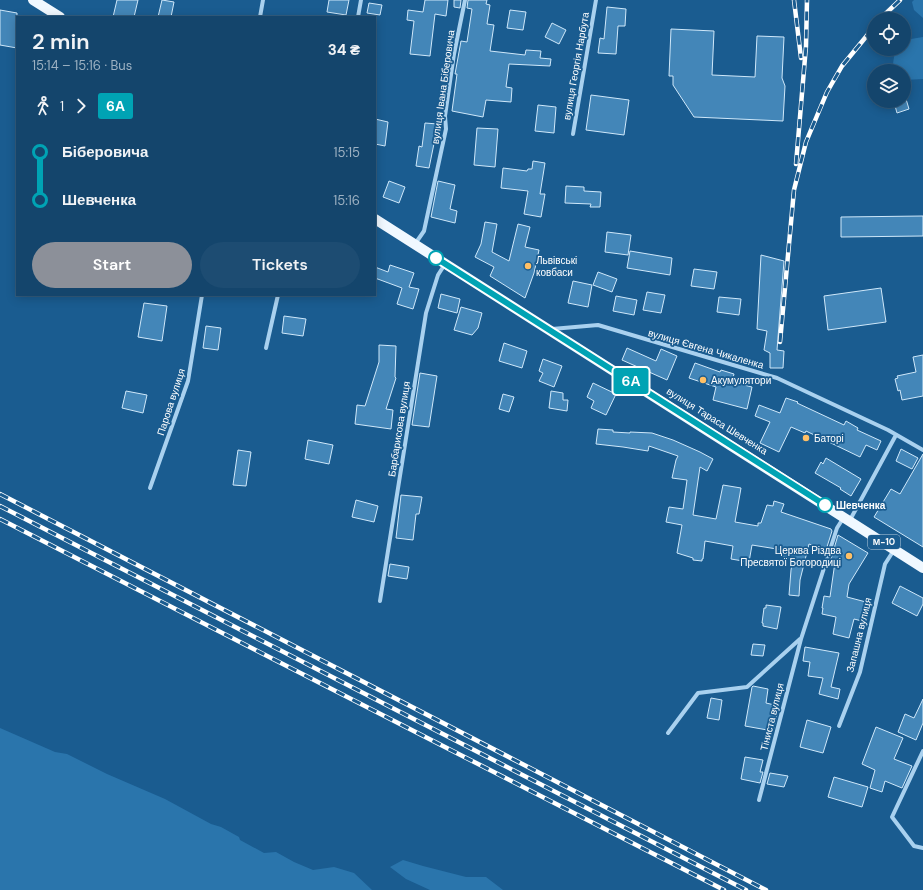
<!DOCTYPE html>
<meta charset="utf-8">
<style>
:root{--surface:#14456c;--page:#1d4c72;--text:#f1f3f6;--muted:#9db1c2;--line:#335d7f;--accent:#8c9099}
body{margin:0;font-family:"DM Sans",sans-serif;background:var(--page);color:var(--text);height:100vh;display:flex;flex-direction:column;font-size:15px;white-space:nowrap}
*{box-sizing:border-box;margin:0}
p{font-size:13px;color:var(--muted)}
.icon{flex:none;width:22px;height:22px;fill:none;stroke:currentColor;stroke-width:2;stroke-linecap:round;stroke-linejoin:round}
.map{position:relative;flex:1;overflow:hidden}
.drawer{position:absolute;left:16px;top:16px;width:360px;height:280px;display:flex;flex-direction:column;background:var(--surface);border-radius:0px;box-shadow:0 2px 10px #0003,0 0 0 1px var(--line)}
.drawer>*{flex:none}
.badge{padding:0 8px;border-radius:3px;font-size:14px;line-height:26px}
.controls{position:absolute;left:867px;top:12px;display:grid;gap:8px}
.controls a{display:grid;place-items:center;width:44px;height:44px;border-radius:50%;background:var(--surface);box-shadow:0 2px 10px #0003,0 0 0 1px var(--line);font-size:20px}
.map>.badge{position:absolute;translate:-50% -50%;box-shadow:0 0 0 2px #fff}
.legs{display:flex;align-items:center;gap:6px;height:44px;padding:0 16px;font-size:13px}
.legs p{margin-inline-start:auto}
.head{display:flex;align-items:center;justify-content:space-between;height:68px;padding:0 16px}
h1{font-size:22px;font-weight:600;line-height:30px}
.primary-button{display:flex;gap:8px;margin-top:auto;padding:8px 16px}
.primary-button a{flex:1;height:46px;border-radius:24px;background:var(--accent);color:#fff;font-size:16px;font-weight:600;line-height:46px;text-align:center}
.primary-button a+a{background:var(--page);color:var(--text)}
ul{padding:0 16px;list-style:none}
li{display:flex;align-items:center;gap:14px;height:48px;font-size:15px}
li i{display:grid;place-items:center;width:6px;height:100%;margin:0 5px;background:currentColor}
li i::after{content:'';width:10px;height:10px;margin:-5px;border:3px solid;border-radius:50%;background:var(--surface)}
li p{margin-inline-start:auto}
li:first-child i{background:linear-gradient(#0000 50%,currentColor 0)}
li:last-child i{background:linear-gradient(currentColor 50%,#0000 0)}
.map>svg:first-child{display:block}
.green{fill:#2a75ac}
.building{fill:#4386b8;stroke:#cfe8fa}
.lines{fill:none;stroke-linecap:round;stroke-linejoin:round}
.minor{stroke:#a9d1ef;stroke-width:4}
.primary{stroke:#f0f8ff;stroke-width:10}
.rail-casing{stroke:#fff;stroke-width:4.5}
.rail{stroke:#1a5c90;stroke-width:3;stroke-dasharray:9;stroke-linecap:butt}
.line-1-casing{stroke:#fff;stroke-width:9}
.line-1{stroke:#00a3b4;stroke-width:6}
.stop-1-dot{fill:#fff;stroke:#00a3b4;stroke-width:2}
.poi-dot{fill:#ffc066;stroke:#1a5c90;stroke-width:1.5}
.labels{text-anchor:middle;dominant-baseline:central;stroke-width:3.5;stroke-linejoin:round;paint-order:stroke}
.shield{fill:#1a5c90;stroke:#bacede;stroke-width:1}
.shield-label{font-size:9px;font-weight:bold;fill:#fff}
.street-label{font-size:10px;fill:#fff;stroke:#1a5c90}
.poi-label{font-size:10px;fill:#fff;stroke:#1a5c90;text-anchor:start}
.stop-label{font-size:10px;font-weight:bold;fill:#fff;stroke:#1a5c90;text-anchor:start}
</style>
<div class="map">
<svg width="923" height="890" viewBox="0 0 923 890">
<rect width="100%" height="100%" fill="#1a5c90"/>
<g class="green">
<polygon points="914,0 923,0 923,18 914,10 912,2"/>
<polygon points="923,37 923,79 904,80 904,71 892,71 895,50 904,49 904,44 911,39"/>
<polygon points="0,728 55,752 67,754 107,774 165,799 211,824 221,827 239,837 240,840 264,853 276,852 294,862 313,870 334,867 354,873 372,890 0,890"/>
<polygon points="403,860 423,866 466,877 486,877 503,890 430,890 406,879 390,867"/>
</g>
<g class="building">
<polygon points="117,0 138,0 134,17 113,17"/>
<polygon points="162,0 174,2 171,17 158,17"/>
<polygon points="329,0 349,0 346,15 327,12"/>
<polygon points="425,0 448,0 446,16 435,14 430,56 410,54 414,21 407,20 408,10 423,12"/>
<polygon points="454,0 461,0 460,8 454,7"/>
<polygon points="468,0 487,0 486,4 490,5 487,24 494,25 490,51 525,55 526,50 541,51 540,58 551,59 550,66 509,64 506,87 512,88 511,102 486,100 483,117 452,111 457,74 455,74 461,41 467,42 472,9 467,8"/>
<polygon points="369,3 382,5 380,15 367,13"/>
<polygon points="607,7 626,9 625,26 618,26 616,54 598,53 600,38 604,39"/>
<polygon points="0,10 17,13 17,48 0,45"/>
<polygon points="510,10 526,12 523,30 507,28"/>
<polygon points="552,23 566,30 559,44 545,37"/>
<polygon points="671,29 714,31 712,75 755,77 757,36 784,37 782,78 785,86 783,121 694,117 673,85 673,76 669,76"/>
<polygon points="591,95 629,100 624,135 586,130"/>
<polygon points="904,99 906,99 909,109 897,113 894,102 904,101"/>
<polygon points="538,105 556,107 554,133 535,131"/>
<polygon points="375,119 388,122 385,146 375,144"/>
<polygon points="425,123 438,124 429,168 416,166 419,146 422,147"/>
<polygon points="477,128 498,129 495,167 474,165"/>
<polygon points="533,161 545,163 540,194 545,194 541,217 524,214 528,191 501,188 503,168 527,171 528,169 532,169"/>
<polygon points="389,181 405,187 399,203 383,197"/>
<polygon points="438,181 455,185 450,209 457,211 455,223 431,217"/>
<polygon points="566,186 584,187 584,191 601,192 600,207 590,207 591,204 565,203"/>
<polygon points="923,216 923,236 841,237 841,217"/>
<polygon points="485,222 497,224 492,252 509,261 518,224 530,227 525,247 539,250 534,273 525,298 490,276 494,267 475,257 481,244"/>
<polygon points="607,232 631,235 628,255 605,252"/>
<polygon points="630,251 672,258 670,275 627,268"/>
<polygon points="761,255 784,261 777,350 784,351 783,368 770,368 770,353 764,350 767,331 757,329"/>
<polygon points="390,265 414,273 409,287 419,289 413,309 397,304 402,288 375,278 375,267 388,272"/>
<polygon points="694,269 717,272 714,289 691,286"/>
<polygon points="598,272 617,279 612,292 593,285"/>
<polygon points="573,281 592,285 588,307 568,303"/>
<polygon points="881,288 886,322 828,330 824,296"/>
<polygon points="647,292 665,295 661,313 643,310"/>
<polygon points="441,294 460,299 457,313 438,308"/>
<polygon points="616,296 637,300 634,315 613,311"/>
<polygon points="719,297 741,299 739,315 717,312"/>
<polygon points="144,303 167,306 162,341 138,337"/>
<polygon points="461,307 482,313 478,328 472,335 454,330"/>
<polygon points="284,316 306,319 303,336 282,333"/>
<polygon points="206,326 221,328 218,350 203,348"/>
<polygon points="504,343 527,351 522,368 499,361"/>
<polygon points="379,345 396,346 395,377 396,378 386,409 393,410 391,429 355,424 357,405 365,406 379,362"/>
<polygon points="627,348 656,361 661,349 677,356 667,380 622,360"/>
<polygon points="923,355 923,396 902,400 900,390 898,391 895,379 898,378 897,376 916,372 913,357"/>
<polygon points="543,359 562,366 554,387 539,381 543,373 539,371"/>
<polygon points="695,363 720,372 721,370 734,374 732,382 752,387 747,409 713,400 716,387 689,378"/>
<polygon points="420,373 437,376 429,427 412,425"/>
<polygon points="593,383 616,394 606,415 591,408 594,401 587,397"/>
<polygon points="126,391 147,395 143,413 122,408"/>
<polygon points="551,391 563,393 563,400 568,400 567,411 549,408"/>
<polygon points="503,394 514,397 509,412 499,409"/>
<polygon points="786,398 798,402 797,403 844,425 846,421 858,428 857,430 881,441 877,450 866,445 860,457 806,431 805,433 791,427 779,452 760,443 770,422 755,416 759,405 780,413"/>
<polygon points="598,429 613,430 613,432 630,433 630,432 652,433 673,440 700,452 713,459 707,471 700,467 693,515 716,519 723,485 741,488 735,522 758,526 758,523 761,523 767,505 773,506 774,501 784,504 781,512 831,529 832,531 826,550 809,544 800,580 799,596 789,595 791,570 793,559 781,556 783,550 752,545 749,562 731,559 733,546 705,541 703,559 702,559 702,561 693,560 693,558 677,553 682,525 666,522 669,507 683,509 687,480 672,478 676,460 678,456 649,446 648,451 623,447 596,444"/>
<polygon points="308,440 333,445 329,464 305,459"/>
<polygon points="901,449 918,458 912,469 896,461"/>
<polygon points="238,450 251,452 246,486 233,485"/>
<polygon points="923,454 923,547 874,517 891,489 900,494"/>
<polygon points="826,458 861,479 851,496 840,489 841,488 815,473 821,462 823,464"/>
<polygon points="401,495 422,497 419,514 416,514 413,540 396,538"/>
<polygon points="356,500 378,506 374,522 352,517"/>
<polygon points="838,535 868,553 849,584 847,597 866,602 862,621 854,619 849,638 833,634 836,617 822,614 823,608 822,608 824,596 830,597 835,562 831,559"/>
<polygon points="390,564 409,567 407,579 388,576"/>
<polygon points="900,586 923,598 923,604 917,616 892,603"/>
<polygon points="766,605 781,607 777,629 763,626 763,623 762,623 764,608 766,608"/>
<polygon points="753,644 765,645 763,656 751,655"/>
<polygon points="805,647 839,653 831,687 840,689 838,699 819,694 823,678 808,676 810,662 803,661"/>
<polygon points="753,686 768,689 766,703 779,706 773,731 745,726 752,687"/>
<polygon points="711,698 722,700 719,720 707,718"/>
<polygon points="923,699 923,723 916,740 898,732 905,714 914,718"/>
<polygon points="807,720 831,727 823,753 800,747"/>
<polygon points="876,727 903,738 894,759 912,766 902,788 885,781 882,792 870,788 875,770 862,764"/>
<polygon points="745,757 763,760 760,772 763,772 760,783 741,779"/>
<polygon points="770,773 788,776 784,787 767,784"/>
<polygon points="834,777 868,787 862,807 828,797"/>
</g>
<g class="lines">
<g class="minor">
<polyline points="260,17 263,0"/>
<polyline points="358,17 361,0"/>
<polyline points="573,134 596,0"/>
<polyline points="415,244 424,231 446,129 445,116 454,54 465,0"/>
<polyline points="552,329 598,325 777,378 888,430 923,450"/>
<polyline points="266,348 278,295"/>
<polyline points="150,488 188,381 202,295"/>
<polyline points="850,520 896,435"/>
<polyline points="380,601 426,313 438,275 445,264"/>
<polyline points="839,726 860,672 885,564 894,550"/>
<polyline points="668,733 698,693 747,687 800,639"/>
<polyline points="923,751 892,817 914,846 923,848"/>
<polyline points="759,800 801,639 837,528 844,517"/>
</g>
<g class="primary">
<polyline points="33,0 60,17"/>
<polyline points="375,219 923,568"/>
</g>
<defs>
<g id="rail">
<polyline points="794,0 801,58"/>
<polyline points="880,19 900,0"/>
<polyline points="796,164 806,46 807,0"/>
<polyline points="780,342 794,190 806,142 827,92 842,66 874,27"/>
<polyline points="0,494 766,890"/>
<polyline points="0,506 746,890"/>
<polyline points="0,519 724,890"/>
</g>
</defs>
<use href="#rail" class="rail-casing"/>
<use href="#rail" class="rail"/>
</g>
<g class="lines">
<defs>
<polyline id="line-1" points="436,258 825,505"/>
</defs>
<use href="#line-1" class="line-1-casing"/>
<use href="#line-1" class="line-1"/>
</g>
<g class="stop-1-dot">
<circle cx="436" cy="258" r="7"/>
<circle cx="825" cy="505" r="7"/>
</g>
<g class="poi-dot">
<circle cx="528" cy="266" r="4"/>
<circle cx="703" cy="380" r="4"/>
<circle cx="806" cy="438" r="4"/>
<circle cx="849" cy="556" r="4"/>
</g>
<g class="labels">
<rect class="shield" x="868" y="535" width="32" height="14" rx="3"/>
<g class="shield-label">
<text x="884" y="542">М-10</text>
</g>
<g class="street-label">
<text transform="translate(576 66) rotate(-80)">вулиця Георгія Нарбута</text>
<text transform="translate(443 87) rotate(-82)">вулиця Івана Біберовича</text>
<text transform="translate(706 349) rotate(16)">вулиця Євгена Чикаленка</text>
<text transform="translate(171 402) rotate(-72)">Парова вулиця</text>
<text transform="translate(717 421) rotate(32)">вулиця Тараса Шевченка</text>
<text transform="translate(399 429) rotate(-81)">Барбарисова вулиця</text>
<text transform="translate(859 635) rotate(-76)">Запашна вулиця</text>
<text transform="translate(772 717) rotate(-76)">Тіниста вулиця</text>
</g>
<g class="poi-label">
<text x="536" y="260">Львівські<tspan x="536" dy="12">ковбаси</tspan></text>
<text x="711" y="380">Акумулятори</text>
<text x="814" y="438">Баторі</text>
<text x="841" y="550" text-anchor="end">Церква Різдва<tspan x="841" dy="12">Пресвятої Богородиці</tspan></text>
</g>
<g class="stop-label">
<text x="836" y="505">Шевченка</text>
</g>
</g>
</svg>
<div class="controls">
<a><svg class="icon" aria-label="locate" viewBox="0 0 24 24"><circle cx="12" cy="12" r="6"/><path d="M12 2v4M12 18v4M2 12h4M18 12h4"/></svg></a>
<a><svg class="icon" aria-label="layers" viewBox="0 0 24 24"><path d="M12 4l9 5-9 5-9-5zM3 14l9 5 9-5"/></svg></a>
</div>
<b class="badge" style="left:631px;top:381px;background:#00a3b4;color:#fff">6А</b>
<section class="drawer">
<div class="head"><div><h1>2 min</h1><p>15:14 – 15:16 · Bus</p></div><b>34 ₴</b></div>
<div class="legs"><svg class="icon" aria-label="walk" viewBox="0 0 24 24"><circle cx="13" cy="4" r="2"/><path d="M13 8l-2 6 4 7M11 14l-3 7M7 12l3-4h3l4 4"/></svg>1<svg class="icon" aria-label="forward" viewBox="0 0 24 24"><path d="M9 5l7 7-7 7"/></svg><b class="badge" style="background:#00a3b4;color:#fff">6А</b></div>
<ul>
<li><i style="color:#00a3b4"></i><b>Біберовича</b><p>15:15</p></li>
<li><i style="color:#00a3b4"></i><b>Шевченка</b><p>15:16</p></li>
</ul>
<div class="primary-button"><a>Start</a><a>Tickets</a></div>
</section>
</div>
